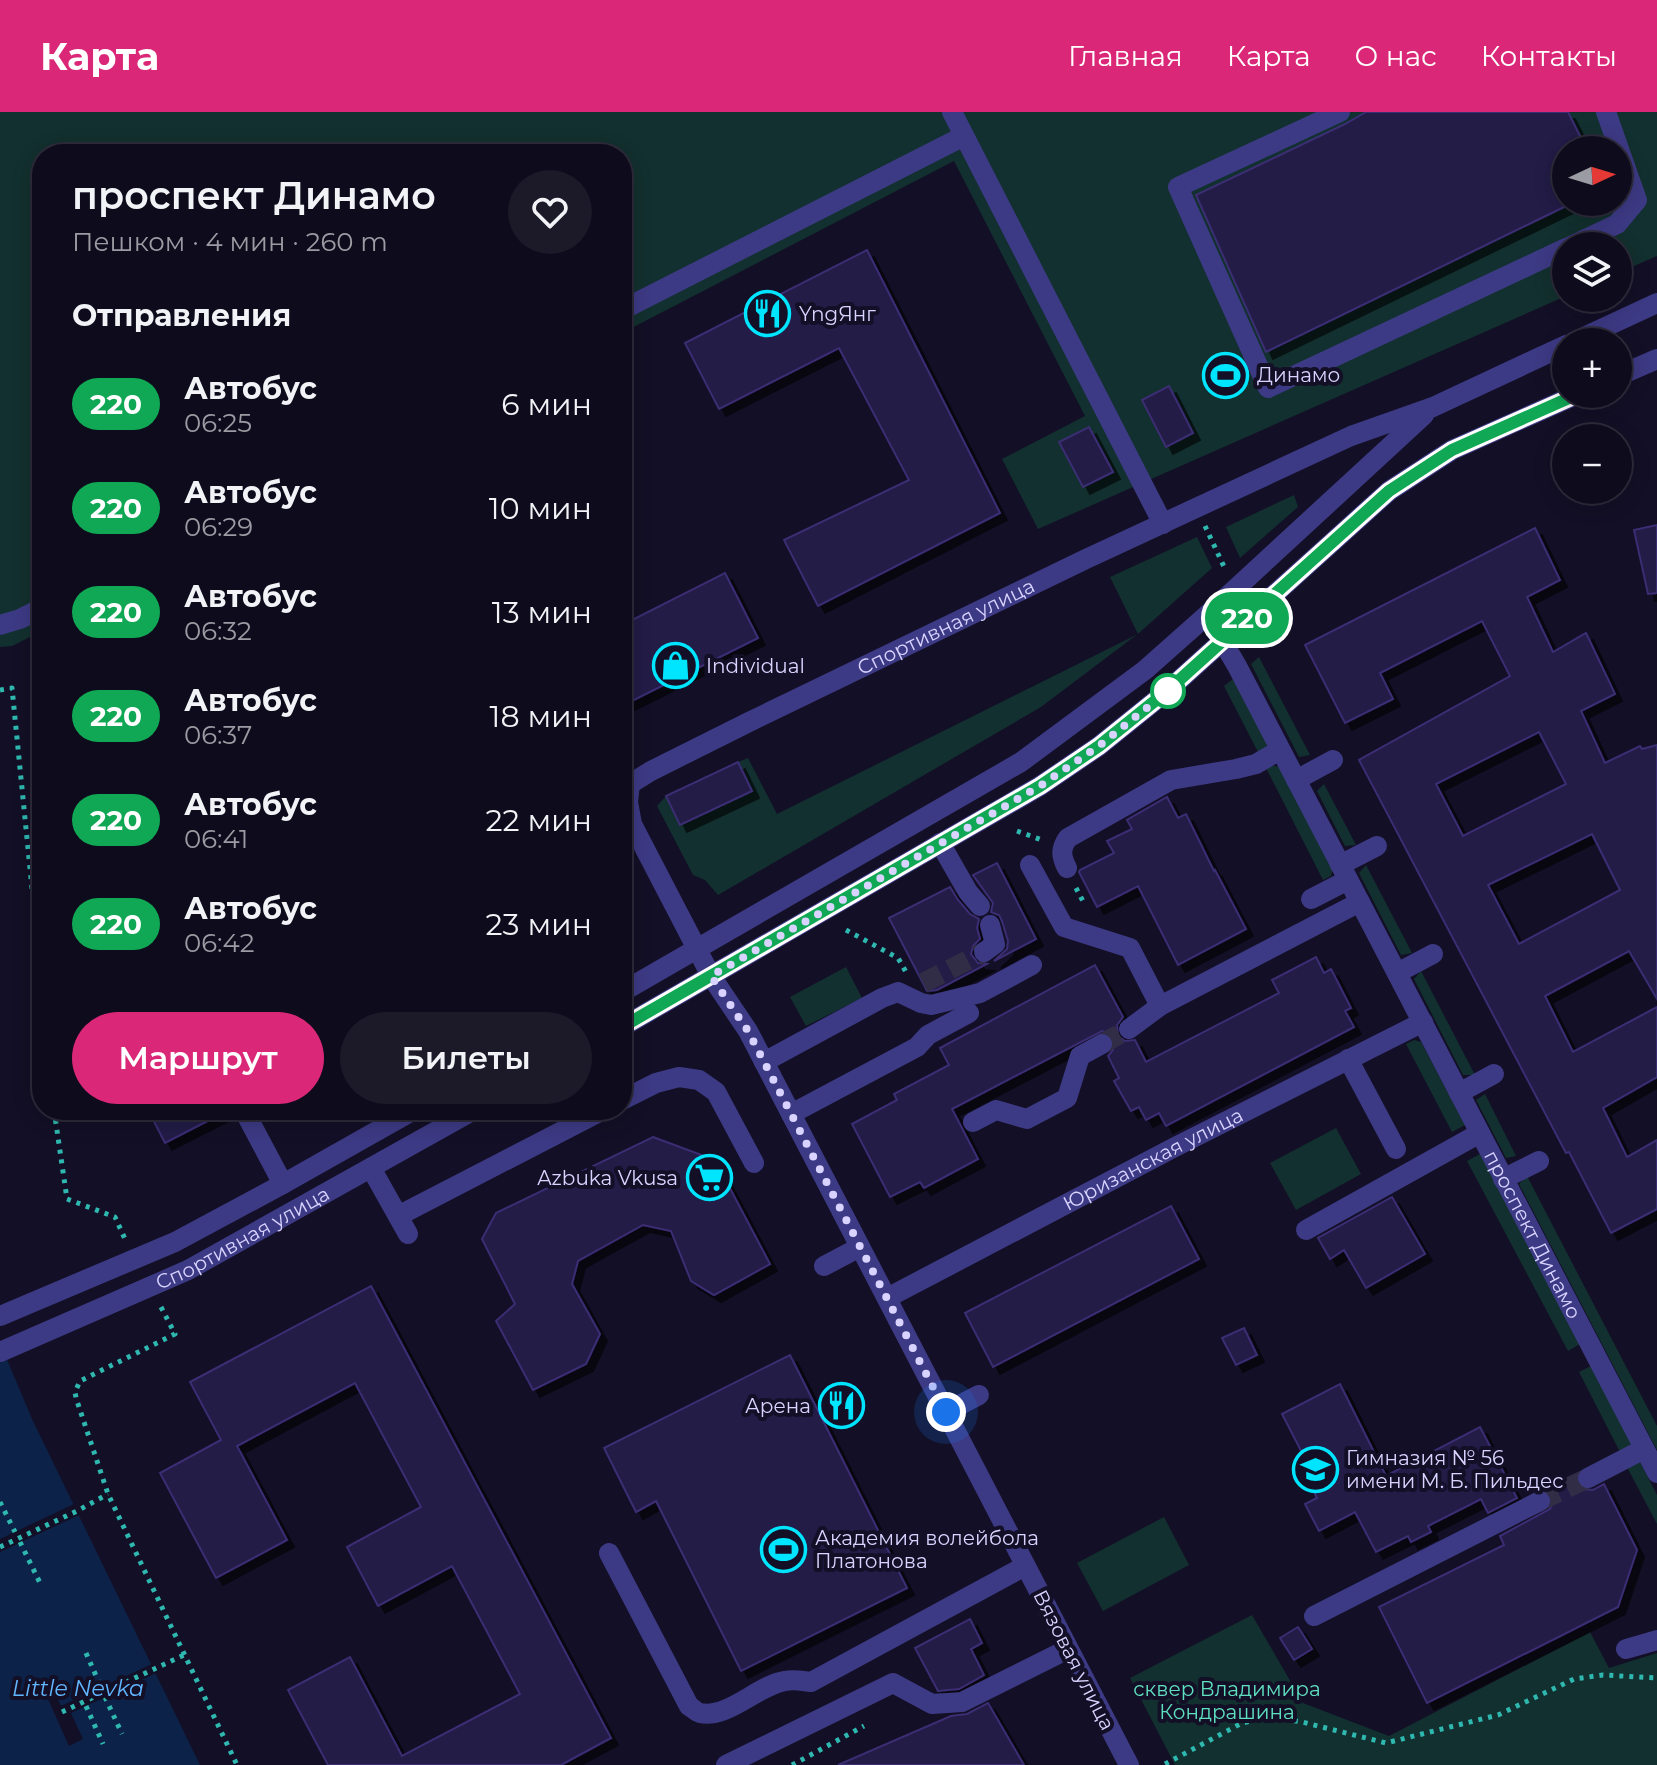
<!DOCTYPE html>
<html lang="ru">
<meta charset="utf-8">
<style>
:root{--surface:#0e0b1c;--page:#1c1929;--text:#f1f3f6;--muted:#9b9ba3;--line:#2e2b3b;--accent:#db2777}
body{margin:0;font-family:Montserrat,sans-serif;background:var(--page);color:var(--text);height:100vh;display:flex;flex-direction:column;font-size:30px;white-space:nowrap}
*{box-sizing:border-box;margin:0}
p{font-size:26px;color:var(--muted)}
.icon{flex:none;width:44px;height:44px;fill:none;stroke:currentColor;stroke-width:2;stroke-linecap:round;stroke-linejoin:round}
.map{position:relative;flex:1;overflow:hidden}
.side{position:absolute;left:32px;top:32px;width:600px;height:976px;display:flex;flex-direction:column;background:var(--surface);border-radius:32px;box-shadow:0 4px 20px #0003,0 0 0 2px var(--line)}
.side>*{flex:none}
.badge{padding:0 16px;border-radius:26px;font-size:28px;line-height:52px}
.needle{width:52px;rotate:86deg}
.fabs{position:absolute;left:1552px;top:24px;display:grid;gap:16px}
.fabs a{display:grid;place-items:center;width:80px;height:80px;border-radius:50%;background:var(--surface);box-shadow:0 4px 20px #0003,0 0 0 2px var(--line);font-size:40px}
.you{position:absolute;width:40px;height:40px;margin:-20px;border:6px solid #fff;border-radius:50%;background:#1a73e8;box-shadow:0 0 0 12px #1a73e833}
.map>.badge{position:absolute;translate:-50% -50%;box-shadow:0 0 0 4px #fff}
h2{padding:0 40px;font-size:30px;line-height:72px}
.round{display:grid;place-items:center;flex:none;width:84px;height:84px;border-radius:42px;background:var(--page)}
.headline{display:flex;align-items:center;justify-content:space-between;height:136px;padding:0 40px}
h1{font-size:38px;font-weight:600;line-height:60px}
.button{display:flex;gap:16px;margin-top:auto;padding:16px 40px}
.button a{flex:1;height:92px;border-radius:48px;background:var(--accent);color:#fff;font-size:32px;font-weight:600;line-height:92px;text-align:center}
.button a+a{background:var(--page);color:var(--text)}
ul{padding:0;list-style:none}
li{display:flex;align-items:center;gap:24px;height:104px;padding:0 40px}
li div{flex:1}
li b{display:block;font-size:30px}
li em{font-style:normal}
li .badge{min-width:88px;font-weight:700;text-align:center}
header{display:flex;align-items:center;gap:48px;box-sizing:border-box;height:112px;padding:0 40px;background:var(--accent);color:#fff}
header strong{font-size:38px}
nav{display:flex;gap:44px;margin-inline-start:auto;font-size:28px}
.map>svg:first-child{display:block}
.green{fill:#12302f;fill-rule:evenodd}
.water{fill:#0c2248}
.pier{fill:#130f26}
.building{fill:#241b47;stroke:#3b2d73;stroke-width:2;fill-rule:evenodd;filter:url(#shadow)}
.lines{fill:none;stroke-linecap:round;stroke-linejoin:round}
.minor-tunnel{stroke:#312d47;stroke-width:20;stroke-dasharray:20 10;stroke-linecap:butt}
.path{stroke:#2fb8b0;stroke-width:5;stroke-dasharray:4 6;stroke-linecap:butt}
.minor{stroke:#3d3a85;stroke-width:20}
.line-casing{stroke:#fff;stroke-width:18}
.line{stroke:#10a855;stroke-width:12}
.walk{stroke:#d9d4ff;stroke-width:8;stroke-dasharray:0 14.4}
.stop-dot{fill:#fff;stroke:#10a855;stroke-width:4}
.labels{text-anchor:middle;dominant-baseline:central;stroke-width:8;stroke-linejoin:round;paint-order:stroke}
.poi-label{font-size:20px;fill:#d9d4ff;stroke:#130f26;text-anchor:start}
.street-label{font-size:20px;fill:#d9d4ff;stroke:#130f26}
.park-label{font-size:20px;fill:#5fe0c0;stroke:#130f26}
.water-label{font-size:22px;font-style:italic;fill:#62b6ff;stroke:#130f26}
</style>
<header>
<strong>Карта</strong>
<nav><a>Главная</a><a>Карта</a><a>О нас</a><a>Контакты</a></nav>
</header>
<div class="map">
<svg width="1657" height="1653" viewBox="0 0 1657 1653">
<defs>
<filter id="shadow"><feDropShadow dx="7" dy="7" stdDeviation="0" flood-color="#0009"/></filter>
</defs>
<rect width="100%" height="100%" fill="#130f26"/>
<g class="green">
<path d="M0 0H1657V144L1618 161V134H1566V184L1038 417 1002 347 1085 304 954 49 622 221V42H42V519L12 534 0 535ZM1566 38H1618V90H1566Z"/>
<polygon points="1294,383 1298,395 1240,446 1226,415"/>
<polygon points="1197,425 1212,456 1139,521 1041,595 718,783 705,768 693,763 657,694 666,684 680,713 751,679 738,650 748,646 777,702 1138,522 1110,465"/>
<polygon points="1259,545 1310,643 1299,645 1251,552"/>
<polygon points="1233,567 1266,629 1267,634 1259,642 1224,574"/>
<polygon points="1270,653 1280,655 1333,756 1331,764 1323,768 1266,656"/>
<polygon points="1324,672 1356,733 1345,734 1317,679"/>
<polygon points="1366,753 1412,841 1401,843 1359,761"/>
<polygon points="846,855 862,886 806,914 790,885"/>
<polygon points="1421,859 1475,963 1463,963 1414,867"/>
<polygon points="1414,928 1421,930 1465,1013 1452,1020 1406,932"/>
<polygon points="1485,982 1516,1044 1506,1046 1476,988"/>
<polygon points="1336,1016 1361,1062 1296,1098 1270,1051"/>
<polygon points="1480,1042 1580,1232 1568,1239 1467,1049"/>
<polygon points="1527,1064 1657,1314 1657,1338 1519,1072"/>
<polygon points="1591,1254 1633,1335 1621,1342 1579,1260"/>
<polygon points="1639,1348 1657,1383 1657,1412 1627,1355"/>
<polygon points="1164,1405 1189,1453 1103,1499 1077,1451"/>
<polygon points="1252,1503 1303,1591 1389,1624 1590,1520 1609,1556 1657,1541 1657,1653 1175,1653 1130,1566"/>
</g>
<polygon class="water" points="0,1231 32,1307 200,1653 0,1653"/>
<g class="pier">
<polygon points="74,1392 79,1403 0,1440 0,1427"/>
<polygon points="152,1552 156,1561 71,1601 83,1627 69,1634 44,1578 52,1574 61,1594"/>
</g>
<g class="building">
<polygon points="1366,0 1568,0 1587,38 1566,38 1566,94 1266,240 1196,83 1345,12"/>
<polygon points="867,138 1000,401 818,494 784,428 909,368 839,236 719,297 685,231"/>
<polygon points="1169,274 1193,321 1166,335 1142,288"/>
<polygon points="1089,315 1113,360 1083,375 1059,330"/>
<polygon points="1657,413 1657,481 1648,482 1634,418"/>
<path d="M1535 416 1560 468 1527 485 1553 540 1586 521 1615 582 1581 599 1605 651 1640 634 1642 637 1657 633V887L1629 839 1545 884 1573 940 1657 895V965L1603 996 1627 1045 1657 1028V1097L1611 1121 1569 1040 1566 1041 1359 648 1510 564 1482 509 1380 561 1393 587 1345 611 1305 533ZM1539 620 1566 672 1463 724 1436 672ZM1592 722 1620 778 1519 832 1488 773Z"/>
<polygon points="725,461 758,526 622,594 622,513"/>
<polygon points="738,650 752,679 680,713 666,684"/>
<polygon points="1167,685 1178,706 1186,702 1214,759 1215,758 1246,817 1178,853 1138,774 1097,795 1079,760 1080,758 1114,741 1107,729 1132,717 1127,708"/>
<polygon points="997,751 1036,827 994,849 1007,837 1008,829 1002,809 999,803 991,800 993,791 973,763"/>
<polygon points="950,775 958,788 970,802 979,807 977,816 980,827 973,834 971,842 978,851 987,852 937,878 927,879 889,806"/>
<polygon points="1316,845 1324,861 1331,857 1351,896 1345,899 1354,915 1166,1014 1159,1001 1146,1008 1139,995 1131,999 1114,969 1119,966 1108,944 1113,938 1114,926 1108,921 1102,919 952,997 978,1047 924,1076 920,1070 890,1085 852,1012 897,988 894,982 949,953 940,936 1095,853 1123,905 1117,913 1118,924 1125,929 1135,928 1146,950 1279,881 1272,868"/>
<polygon points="148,998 229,998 165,1031"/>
<polygon points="653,1025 715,1048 770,1152 714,1183 691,1169 671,1119 643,1113 578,1149 572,1172 600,1222 586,1252 533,1278 496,1209 515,1192 482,1127 496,1101"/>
<polygon points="1392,1085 1425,1142 1366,1176 1344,1138 1330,1147 1318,1126"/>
<polygon points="1171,1094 1199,1147 993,1255 965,1201"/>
<polygon points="371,1174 611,1626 561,1653 328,1653 288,1578 350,1545 402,1644 520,1582 452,1454 378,1494 347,1435 421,1395 355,1271 237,1334 287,1428 216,1466 160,1361 221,1328 190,1270"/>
<polygon points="1244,1216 1257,1243 1236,1253 1222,1226"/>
<polygon points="790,1243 907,1476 741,1559 656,1389 636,1400 604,1336"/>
<polygon points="1340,1272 1386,1364 1480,1315 1517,1386 1488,1401 1481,1387 1428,1414 1431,1420 1411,1430 1408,1424 1376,1440 1355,1400 1319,1419 1305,1392 1317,1386 1307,1365 1313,1362 1282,1302"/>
<polygon points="1576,1363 1576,1371 1582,1377 1593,1378 1604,1372 1637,1438 1618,1495 1427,1591 1379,1495 1504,1433 1500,1424 1550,1397 1553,1390 1552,1384 1546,1378"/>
<polygon points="970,1507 982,1531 971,1537 984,1563 959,1577 938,1579 915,1536"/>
<polygon points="1298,1515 1312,1537 1294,1548 1280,1526"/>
<polygon points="988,1591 1024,1653 838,1653 951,1604 967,1602"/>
</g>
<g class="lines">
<g class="minor-tunnel">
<polyline points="923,871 984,840"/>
<polyline points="1102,932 1129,917"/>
<polyline points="1540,1389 1588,1366"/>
</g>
<g class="path">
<polyline points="1205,414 1226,459"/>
<polyline points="0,578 12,576 42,877"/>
<polyline points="1017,719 1042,728"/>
<polyline points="1076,776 1085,793"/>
<polyline points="846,818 898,846 906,860"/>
<polyline points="54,998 67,1087 115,1105 125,1127"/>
<polyline points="161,1195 175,1222 80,1269 75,1280 76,1286 108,1382 237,1653"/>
<polyline points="0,1390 15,1420"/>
<polyline points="20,1430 41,1473"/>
<polyline points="0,1435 77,1399 108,1382"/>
<polyline points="86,1541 101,1575"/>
<polyline points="105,1585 122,1622"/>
<polyline points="86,1594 103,1632"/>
<polyline points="62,1600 184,1543"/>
<polyline points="1165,1652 1242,1611 1271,1605 1302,1610 1386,1631 1498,1603 1574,1567 1603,1563 1657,1566"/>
<polyline points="792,1653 864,1614"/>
</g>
<g class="minor">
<polyline points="952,0 1163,412"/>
<polyline points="1340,0 1178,75 1268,276 1566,136"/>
<polyline points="1571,134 1617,112 1637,88 1606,0"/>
<polyline points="622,198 964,24"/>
<polyline points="1573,230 1657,191"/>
<polyline points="1618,264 1657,247"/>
<path id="s1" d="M1207 503 1237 554 1657 1361"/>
<polyline points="0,513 20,507 42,496"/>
<polyline points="1296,668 1333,648"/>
<polyline points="940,731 968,780 980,794"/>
<polyline points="1030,753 1064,815 1130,836 1160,894"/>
<polyline points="1340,753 1377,734"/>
<path d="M1067 756C1061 744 1060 737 1068 726L1171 668 1236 657 1256 652 1280 638"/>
<polyline points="1311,787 1348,768"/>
<polyline points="984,840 995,832 990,813"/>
<polyline points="1397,861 1433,842"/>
<polyline points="622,880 1021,650 1145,558 1207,503 1424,303"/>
<polyline points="622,915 1040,674 1099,634 1166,580 1389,379 1452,338 1578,282"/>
<polyline points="1129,917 1160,894 1360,790"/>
<polyline points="1348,947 1396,1037"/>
<polyline points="764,950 882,886 898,880 921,891 931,893 980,881 1032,853"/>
<polyline points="1459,981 1494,962"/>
<polyline points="622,988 656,971 679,965 699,968 716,980 754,1051"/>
<polyline points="791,1002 917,935 928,923 969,901"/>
<polyline points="248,1006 283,1072"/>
<polyline points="973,1010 996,998 1027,1007 1067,986 1080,944 1102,932"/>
<polyline points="371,1056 408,1122"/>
<polyline points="1503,1067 1539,1049"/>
<polyline points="398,1104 603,998"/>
<polyline points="1306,1118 1480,1021"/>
<polyline points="824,1154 860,1135"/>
<path id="s2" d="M887 1186 1175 1035 1423 910"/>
<polyline points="0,1204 175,1130 283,1072 414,998"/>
<path id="s3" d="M0 1240 188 1158 474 998"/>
<polyline points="946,1300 979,1283"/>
<polyline points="1588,1366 1644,1337"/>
<path d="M609 1441 689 1594C693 1596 696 1600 700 1601 728 1607 758 1573 785 1569 794 1567 802 1569 811 1570L1025 1454"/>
<polyline points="1314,1504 1540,1389"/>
<polyline points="1626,1537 1657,1528"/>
<polyline points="726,1653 893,1571 932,1592 962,1590 1068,1537"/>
<path id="s4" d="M1129 1653 748 919 711 864 632 712 628 690 630 672 651 659 749 610 1086 447 1351 324 1433 295 1566 233"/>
</g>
</g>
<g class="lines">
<defs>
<polyline id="line" points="622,915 1040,674 1099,634 1166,580 1389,379 1452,338 1578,282"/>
</defs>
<use href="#line" class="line-casing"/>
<use href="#line" class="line"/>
<polyline class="walk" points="946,1300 748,919 711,864 1040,674 1099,634 1168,579"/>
</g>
<defs>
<symbol id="restaurant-ring" viewBox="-11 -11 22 22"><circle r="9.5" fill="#130f26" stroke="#00e5ff" stroke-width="1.5"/><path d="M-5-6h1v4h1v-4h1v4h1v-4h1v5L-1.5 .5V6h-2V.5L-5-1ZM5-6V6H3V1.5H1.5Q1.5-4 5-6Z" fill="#00e5ff"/></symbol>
<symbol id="stadium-ring" viewBox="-11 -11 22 22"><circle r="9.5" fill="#130f26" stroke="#00e5ff" stroke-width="1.5"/><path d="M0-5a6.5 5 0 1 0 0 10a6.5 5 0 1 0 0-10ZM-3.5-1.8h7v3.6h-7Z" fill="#00e5ff"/></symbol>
<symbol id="shop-ring" viewBox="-11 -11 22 22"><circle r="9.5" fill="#130f26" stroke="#00e5ff" stroke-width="1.5"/><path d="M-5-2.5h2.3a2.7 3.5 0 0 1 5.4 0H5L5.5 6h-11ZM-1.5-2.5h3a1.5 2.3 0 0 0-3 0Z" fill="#00e5ff"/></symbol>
<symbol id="supermarket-ring" viewBox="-11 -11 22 22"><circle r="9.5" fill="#130f26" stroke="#00e5ff" stroke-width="1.5"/><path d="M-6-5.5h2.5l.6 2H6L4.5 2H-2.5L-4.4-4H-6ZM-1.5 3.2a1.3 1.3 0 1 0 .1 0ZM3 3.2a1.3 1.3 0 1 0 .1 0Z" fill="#00e5ff"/></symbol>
<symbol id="school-ring" viewBox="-11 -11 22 22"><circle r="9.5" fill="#130f26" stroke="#00e5ff" stroke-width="1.5"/><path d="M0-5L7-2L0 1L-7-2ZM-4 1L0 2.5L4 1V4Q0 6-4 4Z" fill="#00e5ff"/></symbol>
</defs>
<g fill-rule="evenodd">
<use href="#restaurant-ring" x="742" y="176" width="51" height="51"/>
<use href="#stadium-ring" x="1200" y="238" width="51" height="51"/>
<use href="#shop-ring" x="650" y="528" width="51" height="51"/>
<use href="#supermarket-ring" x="684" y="1040" width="51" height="51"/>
<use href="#restaurant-ring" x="816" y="1268" width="51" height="51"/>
<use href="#school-ring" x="1290" y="1332" width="51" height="51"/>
<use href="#stadium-ring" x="758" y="1412" width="51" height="51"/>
</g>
<circle class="stop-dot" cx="1168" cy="579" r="16"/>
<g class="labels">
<g class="poi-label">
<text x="799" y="202">YngЯнг</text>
<text x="1257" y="263">Динамо</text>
<text x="706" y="554">Individual</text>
<text x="678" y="1066" text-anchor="end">Azbuka Vkusa</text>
<text x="811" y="1294" text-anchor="end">Арена</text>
<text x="1346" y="1346">Гимназия № 56<tspan x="1346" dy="23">имени М. Б. Пильдес</tspan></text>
<text x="815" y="1426">Академия волейбола<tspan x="815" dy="23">Платонова</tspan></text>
</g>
<g class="street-label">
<text stroke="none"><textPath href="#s4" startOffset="1458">Спортивная улица</textPath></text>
<text stroke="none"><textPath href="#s2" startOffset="300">Юризанская улица</textPath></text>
<text stroke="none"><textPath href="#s1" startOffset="700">проспект Динамо</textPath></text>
<text stroke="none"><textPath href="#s3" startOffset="268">Спортивная улица</textPath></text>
<text transform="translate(1074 1548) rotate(63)">Вязовая улица</text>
</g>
<g class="park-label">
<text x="1227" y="1577">сквер Владимира<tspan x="1227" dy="23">Кондрашина</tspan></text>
</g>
<g class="water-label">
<text x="78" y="1576">Little Nevka</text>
</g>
</g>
</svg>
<div class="fabs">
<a><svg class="needle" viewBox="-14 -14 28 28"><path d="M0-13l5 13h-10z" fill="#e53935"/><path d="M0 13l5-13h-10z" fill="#9b9ba3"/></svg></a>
<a><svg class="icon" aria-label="layers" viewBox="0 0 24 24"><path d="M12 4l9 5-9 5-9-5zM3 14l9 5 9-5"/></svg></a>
<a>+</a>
<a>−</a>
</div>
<div class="you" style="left:946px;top:1300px"></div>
<b class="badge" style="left:1247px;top:506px;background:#10a855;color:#fff">220</b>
<section class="side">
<div class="headline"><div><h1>проспект Динамо</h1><p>Пешком · 4 мин · 260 m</p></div><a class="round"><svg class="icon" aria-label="heart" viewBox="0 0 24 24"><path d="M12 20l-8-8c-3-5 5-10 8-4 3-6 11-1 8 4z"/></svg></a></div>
<h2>Отправления</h2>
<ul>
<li><span class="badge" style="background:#10a855;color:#fff">220</span><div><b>Автобус</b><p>06:25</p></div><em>6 мин</em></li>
<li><span class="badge" style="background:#10a855;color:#fff">220</span><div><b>Автобус</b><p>06:29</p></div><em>10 мин</em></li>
<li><span class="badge" style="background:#10a855;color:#fff">220</span><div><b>Автобус</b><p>06:32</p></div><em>13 мин</em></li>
<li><span class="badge" style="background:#10a855;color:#fff">220</span><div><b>Автобус</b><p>06:37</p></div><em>18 мин</em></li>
<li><span class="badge" style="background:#10a855;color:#fff">220</span><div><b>Автобус</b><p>06:41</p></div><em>22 мин</em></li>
<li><span class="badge" style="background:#10a855;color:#fff">220</span><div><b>Автобус</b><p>06:42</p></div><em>23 мин</em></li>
</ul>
<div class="button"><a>Маршрут</a><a>Билеты</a></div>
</section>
</div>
